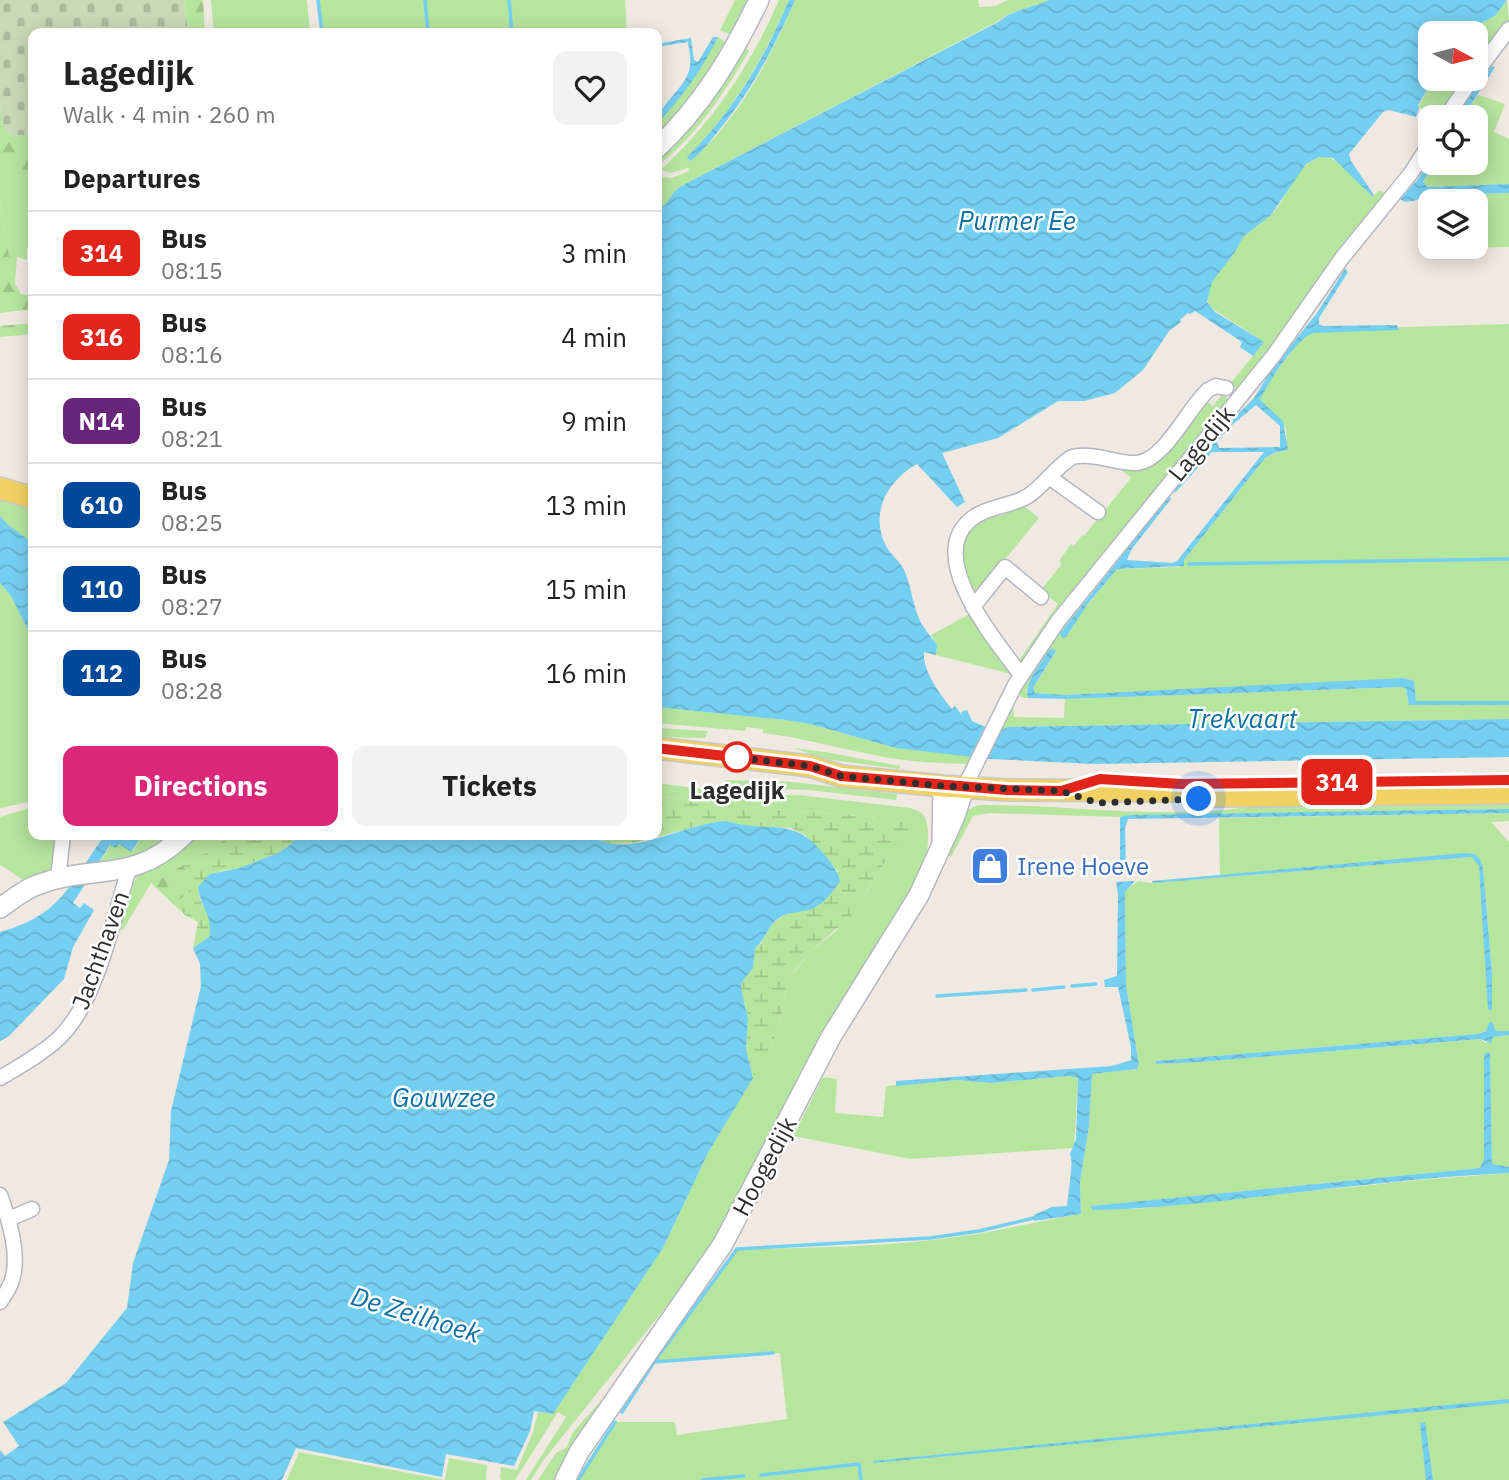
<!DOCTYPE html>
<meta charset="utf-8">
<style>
:root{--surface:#fff;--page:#f2f2f2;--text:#222;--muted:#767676;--line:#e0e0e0;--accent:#db2777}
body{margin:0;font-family:"IBM Plex Sans",sans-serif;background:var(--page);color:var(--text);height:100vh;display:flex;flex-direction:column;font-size:26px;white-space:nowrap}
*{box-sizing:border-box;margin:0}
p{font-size:23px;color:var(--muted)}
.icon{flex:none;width:38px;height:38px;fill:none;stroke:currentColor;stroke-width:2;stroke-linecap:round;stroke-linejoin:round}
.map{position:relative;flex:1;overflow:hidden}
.panel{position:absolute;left:28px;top:28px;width:634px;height:812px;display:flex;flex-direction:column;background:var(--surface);border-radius:14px;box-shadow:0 4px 18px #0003}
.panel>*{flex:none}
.badge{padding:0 14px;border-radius:10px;font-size:24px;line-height:46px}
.needle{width:46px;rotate:97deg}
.buttons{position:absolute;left:1418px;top:21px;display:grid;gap:14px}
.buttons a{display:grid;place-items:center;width:70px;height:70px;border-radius:14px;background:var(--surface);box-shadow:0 4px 18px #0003;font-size:35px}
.you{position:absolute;width:35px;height:35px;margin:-18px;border:5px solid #fff;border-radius:50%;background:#1a73e8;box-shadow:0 0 0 10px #1a73e833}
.map>.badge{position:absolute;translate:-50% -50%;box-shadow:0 0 0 4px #fff}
h2{padding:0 35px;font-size:26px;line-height:63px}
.round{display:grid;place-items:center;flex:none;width:74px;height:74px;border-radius:14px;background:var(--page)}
.head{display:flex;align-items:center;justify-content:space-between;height:119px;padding:0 35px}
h1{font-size:33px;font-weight:700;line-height:52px}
.button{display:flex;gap:14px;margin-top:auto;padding:14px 35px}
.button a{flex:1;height:80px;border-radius:14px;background:var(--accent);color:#fff;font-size:28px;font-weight:700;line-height:80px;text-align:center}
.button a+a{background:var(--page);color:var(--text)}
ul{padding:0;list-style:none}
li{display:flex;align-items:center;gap:21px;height:84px;padding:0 35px;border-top:2px solid var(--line)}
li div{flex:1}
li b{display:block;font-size:26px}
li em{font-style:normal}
li .badge{min-width:77px;font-weight:700;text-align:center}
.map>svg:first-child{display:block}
.grass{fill:#b6e59e}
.forest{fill:url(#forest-firs)}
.wetland{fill:url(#wetland-marsh)}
.cemetery{fill:url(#cemetery-stones)}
.water{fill:url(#water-waves)}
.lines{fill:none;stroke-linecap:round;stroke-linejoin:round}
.stream{stroke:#75cff0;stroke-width:3.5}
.street-casing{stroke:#b4b7c1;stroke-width:17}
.secondary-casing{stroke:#b4b7c1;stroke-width:22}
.primary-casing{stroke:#c9c9c9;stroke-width:24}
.street{stroke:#fff;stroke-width:14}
.secondary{stroke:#fff;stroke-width:19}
.primary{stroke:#f2d163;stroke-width:21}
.line-casing{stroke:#fff;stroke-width:16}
.line{stroke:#e1251b;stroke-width:10}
.walk{stroke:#2e2e2e;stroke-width:7;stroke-dasharray:0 12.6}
.stop-dot{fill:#fff;stroke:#e1251b;stroke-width:3.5}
.labels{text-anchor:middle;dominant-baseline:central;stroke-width:5;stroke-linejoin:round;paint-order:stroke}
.street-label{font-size:24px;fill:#2e2e2e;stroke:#fff}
.stop-label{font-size:24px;font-weight:bold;fill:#2e2e2e;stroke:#fff}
.shop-label{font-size:24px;fill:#366cbe;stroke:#fff;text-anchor:start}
.water-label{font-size:26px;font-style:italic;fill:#0d6fa3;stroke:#fff}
</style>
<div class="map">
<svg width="1509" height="1480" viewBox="0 0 1509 1480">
<defs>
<pattern id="forest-firs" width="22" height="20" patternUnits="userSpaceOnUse" patternTransform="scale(1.75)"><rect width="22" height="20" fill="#b6e59e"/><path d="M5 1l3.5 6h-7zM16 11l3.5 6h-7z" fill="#9dc588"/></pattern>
<pattern id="wetland-marsh" width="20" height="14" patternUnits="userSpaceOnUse" patternTransform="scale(1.75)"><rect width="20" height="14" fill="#b6e59e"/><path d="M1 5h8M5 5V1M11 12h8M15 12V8" fill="none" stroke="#9dc588"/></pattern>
<pattern id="cemetery-stones" width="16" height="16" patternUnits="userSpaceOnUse" patternTransform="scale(1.75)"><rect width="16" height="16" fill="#c8d9b8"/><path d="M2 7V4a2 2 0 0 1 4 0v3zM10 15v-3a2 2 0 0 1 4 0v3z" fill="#acbb9e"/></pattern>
<pattern id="water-waves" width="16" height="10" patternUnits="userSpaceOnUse" patternTransform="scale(1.75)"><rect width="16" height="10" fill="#75cff0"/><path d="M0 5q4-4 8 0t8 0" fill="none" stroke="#66b2ce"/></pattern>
</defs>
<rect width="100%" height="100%" fill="#efe9e1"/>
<g class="grass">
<polygon points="211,0 307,0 310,33 214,33"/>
<polygon points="319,0 625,0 627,33 322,33"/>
<polygon points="735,0 753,0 731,35 720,30"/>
<path d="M779 0H789C764 58 732 112 688 157L690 161C738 122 772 55 795 0H978L979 7 995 6 1008 0H1049C1032 8 1013 9 1000 20L681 186 665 205 656 206V176L672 178 689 171 688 168 671 173 661 170C713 122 751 65 779 0Z"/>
<polygon points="1507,0 1509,21 1475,68 1475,33 1462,33 1495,16"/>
<polygon points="718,37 727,43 728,50 656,140 656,125 688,87"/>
<path d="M744 46 749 51C729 86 691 144 656 166V159L686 128Z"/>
<polygon points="1434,79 1468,79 1442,117 1435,117 1436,114 1418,107"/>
<polygon points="1478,95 1505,104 1494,132 1509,139 1509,184 1428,187 1423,182 1434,163 1475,163 1475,117 1463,117"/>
<path d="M1325 156 1340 163 1373 197 1379 190 1388 194 1239 391 1230 384 1264 342 1210 307C1199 288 1226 266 1235 251 1238 247 1240 241 1243 237 1251 227 1264 222 1273 213 1291 193 1296 161 1325 156Z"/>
<polygon points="33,173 33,248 27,248 27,260 17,257 9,258 0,200 0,178"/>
<polygon points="1509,193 1509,247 1429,248 1430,240 1430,247 1475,247 1475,201 1438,201 1443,195"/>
<polygon points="1509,324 1509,701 1416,701 1414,681 1066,695 1035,693 1033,688 1056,652 1049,650 1026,690 1028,698 1021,697 1018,688 1064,619 1168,496 1152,520 1113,566 1060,633 1076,619 1117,569 1180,567 1184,560 1265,458 1274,453 1287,451 1286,428 1254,402 1307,330"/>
<polygon points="1222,395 1229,400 1187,457 1177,462 1160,489 1021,664 1004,644 1006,643 1017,658 1020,659 1058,604 1041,590 1062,564 1059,561 1071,544 1074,546 1082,535 1084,536 1131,478 1119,468 1172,442 1177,442 1202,410 1202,405 1205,400 1213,406"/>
<polygon points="0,496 33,509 33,543 6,524 0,516"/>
<path d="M1024 506 1039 518 983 586 975 591 972 590C964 570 950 540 974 525 978 522 983 518 988 517 998 516 1006 517 1013 508Z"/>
<polygon points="0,583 11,596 33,640 33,801 0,808"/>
<polygon points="970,614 1011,674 936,655 937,645 931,635"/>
<polygon points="1403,687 1406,689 1409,705 1509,705 1509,719 1008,727 999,732 1013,704 1014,717 1064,718 1065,699"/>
<path d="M656 707 785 720 810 724 896 748 972 756 966 764C941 763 915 762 890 758 847 751 806 738 763 733V729L746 727V731L656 723Z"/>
<polygon points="656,728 708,731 705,738 656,737"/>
<polygon points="794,748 825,752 900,766 900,769 825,759"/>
<polygon points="726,780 792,782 897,794 896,800 809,790 725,787"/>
<path d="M656 783 739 794 799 795 910 808C915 810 921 811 924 816 931 826 927 855 925 867L690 1283 666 1307 542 1462 531 1480H526L566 1417 558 1412 515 1480H502L500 1478 501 1467 517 1470 533 1432 538 1412 553 1414 663 1248 708 1153 772 1044 780 1024 787 981 811 951 835 932 866 893 893 850 892 819C813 811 735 808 656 796Z"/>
<path d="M1509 802V809L1120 817 989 813 973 816 951 857 945 853 965 811 978 805C1072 804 1167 822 1260 805Z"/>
<polygon points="33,807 33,835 55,835 53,850 56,851 50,870 25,881 0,865 0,817"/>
<path d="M1509 813V821L1491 822 1509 842V1031H1496L1492 1022 1486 1031 1478 1034 1156 1061 1157 1064 1200 1062 1480 1039 1485 1043 1493 1037 1509 1035V1167L1492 1164 1490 1053H1485L1484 1159 1480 1168 1092 1206 1135 1209 1420 1180 1509 1173V1480H578L615 1422H675L677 1435 787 1419 780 1353 654 1362 737 1249C815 1248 894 1247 971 1235 1007 1229 1044 1220 1081 1214L1080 1182 1089 1126 1092 1074 1137 1069 1139 1065 1126 985 1125 891 1138 881 1150 883 1472 857 1479 865 1489 1010 1492 973 1483 868 1475 854 1220 876 1219 818Z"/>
<polygon points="143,835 175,835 149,853 98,865 111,845 118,844 133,851"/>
<polygon points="203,835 231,835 209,851 151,883 123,930 118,929 137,874 191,839"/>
<polygon points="1069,1076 1078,1078 1074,1148 911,1159 793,1136 823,1077 837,1079 835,1113 883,1117 886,1086 957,1080 990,1083"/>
<polygon points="628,1370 561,1480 538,1480 556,1453 566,1448 573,1432"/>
<polygon points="299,1452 445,1480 449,1458 487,1465 486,1480 287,1480"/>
</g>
<g class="forest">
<polygon points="184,0 203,0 205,33 188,33"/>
<polygon points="0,103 3,127 13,136 33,134 33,173 0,178"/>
<polygon points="0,200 9,257 17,257 15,284 21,294 33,296 33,309 0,313"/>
<polygon points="33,323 33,334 0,337 0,326"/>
<path d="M180 867H184C195 879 193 892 179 900H169L151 883Z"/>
</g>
<g class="wetland">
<path d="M656 796C735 808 813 811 892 819 908 822 915 830 907 845L893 850 851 916 811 951 795 970 787 981 780 1024 772 1044 753 1078 746 1049 748 1019 741 989 742 982 753 968 755 948C763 943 763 939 768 931 778 914 793 912 811 909L838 871 805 835 791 828 743 826 727 821 715 822 633 843 613 844 587 835H656Z"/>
<path d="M231 835H299L290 845 278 853 239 868 220 871 198 887 200 900 211 919 210 936 193 948 198 922 185 915 169 900H179C193 892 195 879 184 867H180L209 851Z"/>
</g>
<polygon class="cemetery" points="0,0 184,0 188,33 33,33 33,134 13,136 3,128 0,103"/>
<g class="water">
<path d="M789 0H795C775 46 752 90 720 129 711 140 702 153 690 161L687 157C732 113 765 58 789 0Z"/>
<path d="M1049 0H1507L1495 16 1462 33H1430V79H1434L1418 105 1419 109 1416 117 1389 110 1383 112 1349 154 1351 161 1374 195 1373 197 1333 158 1319 157 1306 164 1271 215 1243 237 1235 252 1212 282 1207 302 1215 312 1264 342 1253 356 1240 347 1242 342 1195 311 1190 314 1188 313 1180 320 1181 322 1169 331 1143 370 1115 393 1084 401H1058L998 438 942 453 965 502 957 507 917 464C888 480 869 513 886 546 891 555 901 562 905 572 912 589 913 607 921 623 926 631 932 638 937 645L936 655 924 652C922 670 940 695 952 709L955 706 963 717 961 712 967 710 972 721 997 732 1008 727 1509 719V757L1095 764 989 759 896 748 810 724 785 720 656 707V206L665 205 674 192 681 186 1000 21C1013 9 1032 8 1049 0Z"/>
<path d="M713 37H718C702 70 681 99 656 125 656 108 684 89 689 71 692 63 689 50 688 42L656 47V44L691 38 694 60 698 62Z"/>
<polygon points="1492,66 1495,67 1463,117 1454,117"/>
<path d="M1430 159V163H1434L1423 182 1428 187 1509 184V193L1444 195 1438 201H1433V198C1421 195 1409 207 1400 199L1419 178Z"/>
<path d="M1345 269 1348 272 1319 318V324L1323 326 1397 325 1399 330 1314 333C1297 337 1267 384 1260 400L1283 421 1288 450 1274 453 1265 458 1184 560V566L1117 569 1087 605 1066 637 1062 638 1060 633 1169 497 1171 499 1131 550 1127 560 1172 563 1177 561 1264 452H1212L1175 493 1174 490 1225 428 1227 430 1217 442 1219 448 1280 447V426L1256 405 1232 425 1229 423 1254 398 1272 369 1317 313Z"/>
<polygon points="0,516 7,524 33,543 33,640 11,596 0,583"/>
<path d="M1053 649 1056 651 1033 688 1035 693 1066 695 1403 678 1414 681 1416 701H1509V705H1409L1406 689 1403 687 1065 699 1028 698C1023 683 1042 663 1049 650Z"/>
<polygon points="1509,809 1509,813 1128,819 1125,828 1126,867 1120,869 1120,817 1130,815"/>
<path d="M727 821C767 834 792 815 823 853 831 863 837 869 840 881 833 892 824 903 812 909 801 913 789 911 779 918 767 926 766 940 755 948L753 968 742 982 741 989 748 1019 746 1049 753 1078 708 1153 663 1248 553 1414 534 1411 530 1431 514 1466 446 1454 442 1477 296 1448 282 1480H0V1450L5 1456 19 1446 3 1422 66 1383 127 1308 133 1263 169 1160 171 1111 201 986 200 964 193 948 210 936C211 911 201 909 198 887L210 874 239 868 278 853 290 845 299 835H587C595 838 604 842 613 844 649 848 689 823 727 821Z"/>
<path d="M96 835H143L131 852 119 844 116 848 110 845 73 903 80 908 84 903 94 910 73 947 64 979 9 1036 0 1041V932C61 915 68 887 102 839Z"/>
<polygon points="1464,853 1475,854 1480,859 1483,868 1492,973 1492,1010 1488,1010 1479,866 1472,857 1153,883 1152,881"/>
<path d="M1135 881 1125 892 1126 985 1139 1065 1137 1069 1092 1074 1089 1126 1080 1182 1081 1214 1034 1221V1215L1052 1207 1067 1206C1068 1193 1074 1162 1070 1154L1076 1139 1078 1078 1069 1076 990 1083 957 1080 896 1086V1081L1112 1066 1131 1060V1047L1118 987H1105L1104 980 1117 976 1118 894 1116 882Z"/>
<polygon points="1492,1022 1496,1031 1509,1031 1509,1035 1493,1037 1491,1043 1480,1039 1200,1062 1156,1064 1156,1061 1478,1034 1486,1031 1489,1023"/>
<path d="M1490 1052 1492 1164 1509 1167V1173C1430 1177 1352 1186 1274 1195 1213 1202 1153 1209 1092 1210L1091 1206 1480 1168 1484 1159V1058L1485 1053Z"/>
<polygon points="1509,1399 1509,1403 1449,1409 873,1463 873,1461"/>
<polygon points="1425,1422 1433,1480 1426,1480 1420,1423"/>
</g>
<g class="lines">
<g class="stream">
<polyline points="318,0 322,33"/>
<polyline points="425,0 428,33"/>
<polyline points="509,0 512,33"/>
<polyline points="1189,564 1509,559"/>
<polyline points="1072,986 1096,984"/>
<polyline points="1033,990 1064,987"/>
<polyline points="937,996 1026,990"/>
<polyline points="654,1362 773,1353"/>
<polyline points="622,1412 654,1362 737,1249 930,1238 979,1231 1038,1217"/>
<polyline points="761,1475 859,1464 861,1480"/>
<polyline points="578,1480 615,1422"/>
<polyline points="702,1480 744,1476"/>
</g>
<defs>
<g id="street">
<polyline points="1475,74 1509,29"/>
<polyline points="1446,117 1472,79"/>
<polyline points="1049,477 1098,512"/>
<polyline points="973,607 1005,567 1041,597"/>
<path d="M1021 675C997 642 926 560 969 521 985 506 1010 507 1028 496 1044 485 1055 468 1072 457 1097 452 1115 464 1137 463 1165 460 1188 408 1208 390L1216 386 1226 388"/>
<polyline points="964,788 1015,685 1058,621 1274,355 1342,258 1411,173 1430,143"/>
<polyline points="58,878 63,835"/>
<path d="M0 1078C20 1066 42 1054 59 1038 97 1002 113 919 129 869"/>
<path d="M0 1195C9 1219 21 1258 11 1283 9 1289 4 1296 0 1302"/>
<polyline points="9,1219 32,1209"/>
</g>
<g id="secondary">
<path d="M656 149C702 106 732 56 759 0"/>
<polyline points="942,839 943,786"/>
<path d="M0 908C12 900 23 890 37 885 94 863 133 885 184 835"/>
<polyline points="565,1480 579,1452 723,1244 831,1037 919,895 955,816 964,788"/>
</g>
<g id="primary">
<polyline points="0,488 33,498"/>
<polyline points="656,748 810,766 841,776 943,786 1007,790 1182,791 1214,796 1509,793"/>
</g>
</defs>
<use href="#street" class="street-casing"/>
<use href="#secondary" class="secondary-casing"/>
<use href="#primary" class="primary-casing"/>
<use href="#street" class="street"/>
<use href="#secondary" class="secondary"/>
<use href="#primary" class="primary"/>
</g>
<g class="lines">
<defs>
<polyline id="line" points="656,748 810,766 841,776 1007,790 1061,791 1100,779 1181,784 1509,780"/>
</defs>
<use href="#line" class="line-casing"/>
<use href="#line" class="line"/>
<polyline class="walk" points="737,757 733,757 810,766 841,776 943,786 1061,791 1098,803 1199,799"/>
</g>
<defs>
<symbol id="shop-square" viewBox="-11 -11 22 22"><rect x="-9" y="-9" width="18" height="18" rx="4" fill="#3f7fe0" stroke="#fff"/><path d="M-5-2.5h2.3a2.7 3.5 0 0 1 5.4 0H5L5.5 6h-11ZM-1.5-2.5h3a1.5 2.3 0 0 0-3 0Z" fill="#fff"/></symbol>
</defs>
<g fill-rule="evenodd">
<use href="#shop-square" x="968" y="844" width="44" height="44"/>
</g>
<circle class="stop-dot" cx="737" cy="757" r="14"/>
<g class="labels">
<g class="street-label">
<text transform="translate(1201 443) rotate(-51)">Lagedijk</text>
<text transform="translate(100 950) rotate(-70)">Jachthaven</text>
<text transform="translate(764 1166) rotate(-62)">Hoogedijk</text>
</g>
<g class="stop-label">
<text x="737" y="790">Lagedijk</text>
</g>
<g class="shop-label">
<text x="1017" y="866">Irene Hoeve</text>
</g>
<g class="water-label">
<text x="1017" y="220">Purmer Ee</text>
<text x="1242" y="718">Trekvaart</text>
<text x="444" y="1097">Gouwzee</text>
<text transform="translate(416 1314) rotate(17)">De Zeilhoek</text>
</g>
</g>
</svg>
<div class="buttons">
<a><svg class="needle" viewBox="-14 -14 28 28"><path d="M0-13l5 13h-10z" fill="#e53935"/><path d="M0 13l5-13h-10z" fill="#767676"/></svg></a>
<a><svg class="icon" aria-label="locate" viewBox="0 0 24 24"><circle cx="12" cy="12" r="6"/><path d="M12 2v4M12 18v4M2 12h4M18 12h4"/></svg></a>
<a><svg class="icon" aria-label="layers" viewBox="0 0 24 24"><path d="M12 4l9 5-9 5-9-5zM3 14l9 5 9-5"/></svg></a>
</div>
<div class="you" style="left:1199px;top:799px"></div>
<b class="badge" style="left:1337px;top:782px;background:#e1251b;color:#fff">314</b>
<section class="panel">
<div class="head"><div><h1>Lagedijk</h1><p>Walk · 4 min · 260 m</p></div><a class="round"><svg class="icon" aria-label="heart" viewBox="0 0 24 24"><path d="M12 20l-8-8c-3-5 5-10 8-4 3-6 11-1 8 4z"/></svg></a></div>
<h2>Departures</h2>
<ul>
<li><span class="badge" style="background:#e1251b;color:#fff">314</span><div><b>Bus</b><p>08:15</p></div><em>3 min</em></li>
<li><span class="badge" style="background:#e1251b;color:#fff">316</span><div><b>Bus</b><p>08:16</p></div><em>4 min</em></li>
<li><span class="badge" style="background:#68257a;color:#fff">N14</span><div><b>Bus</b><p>08:21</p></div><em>9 min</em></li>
<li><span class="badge" style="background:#004899;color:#fff">610</span><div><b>Bus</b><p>08:25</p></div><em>13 min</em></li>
<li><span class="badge" style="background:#004899;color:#fff">110</span><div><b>Bus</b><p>08:27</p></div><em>15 min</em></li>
<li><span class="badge" style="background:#004899;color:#fff">112</span><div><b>Bus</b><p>08:28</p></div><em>16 min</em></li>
</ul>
<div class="button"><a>Directions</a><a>Tickets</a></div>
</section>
</div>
